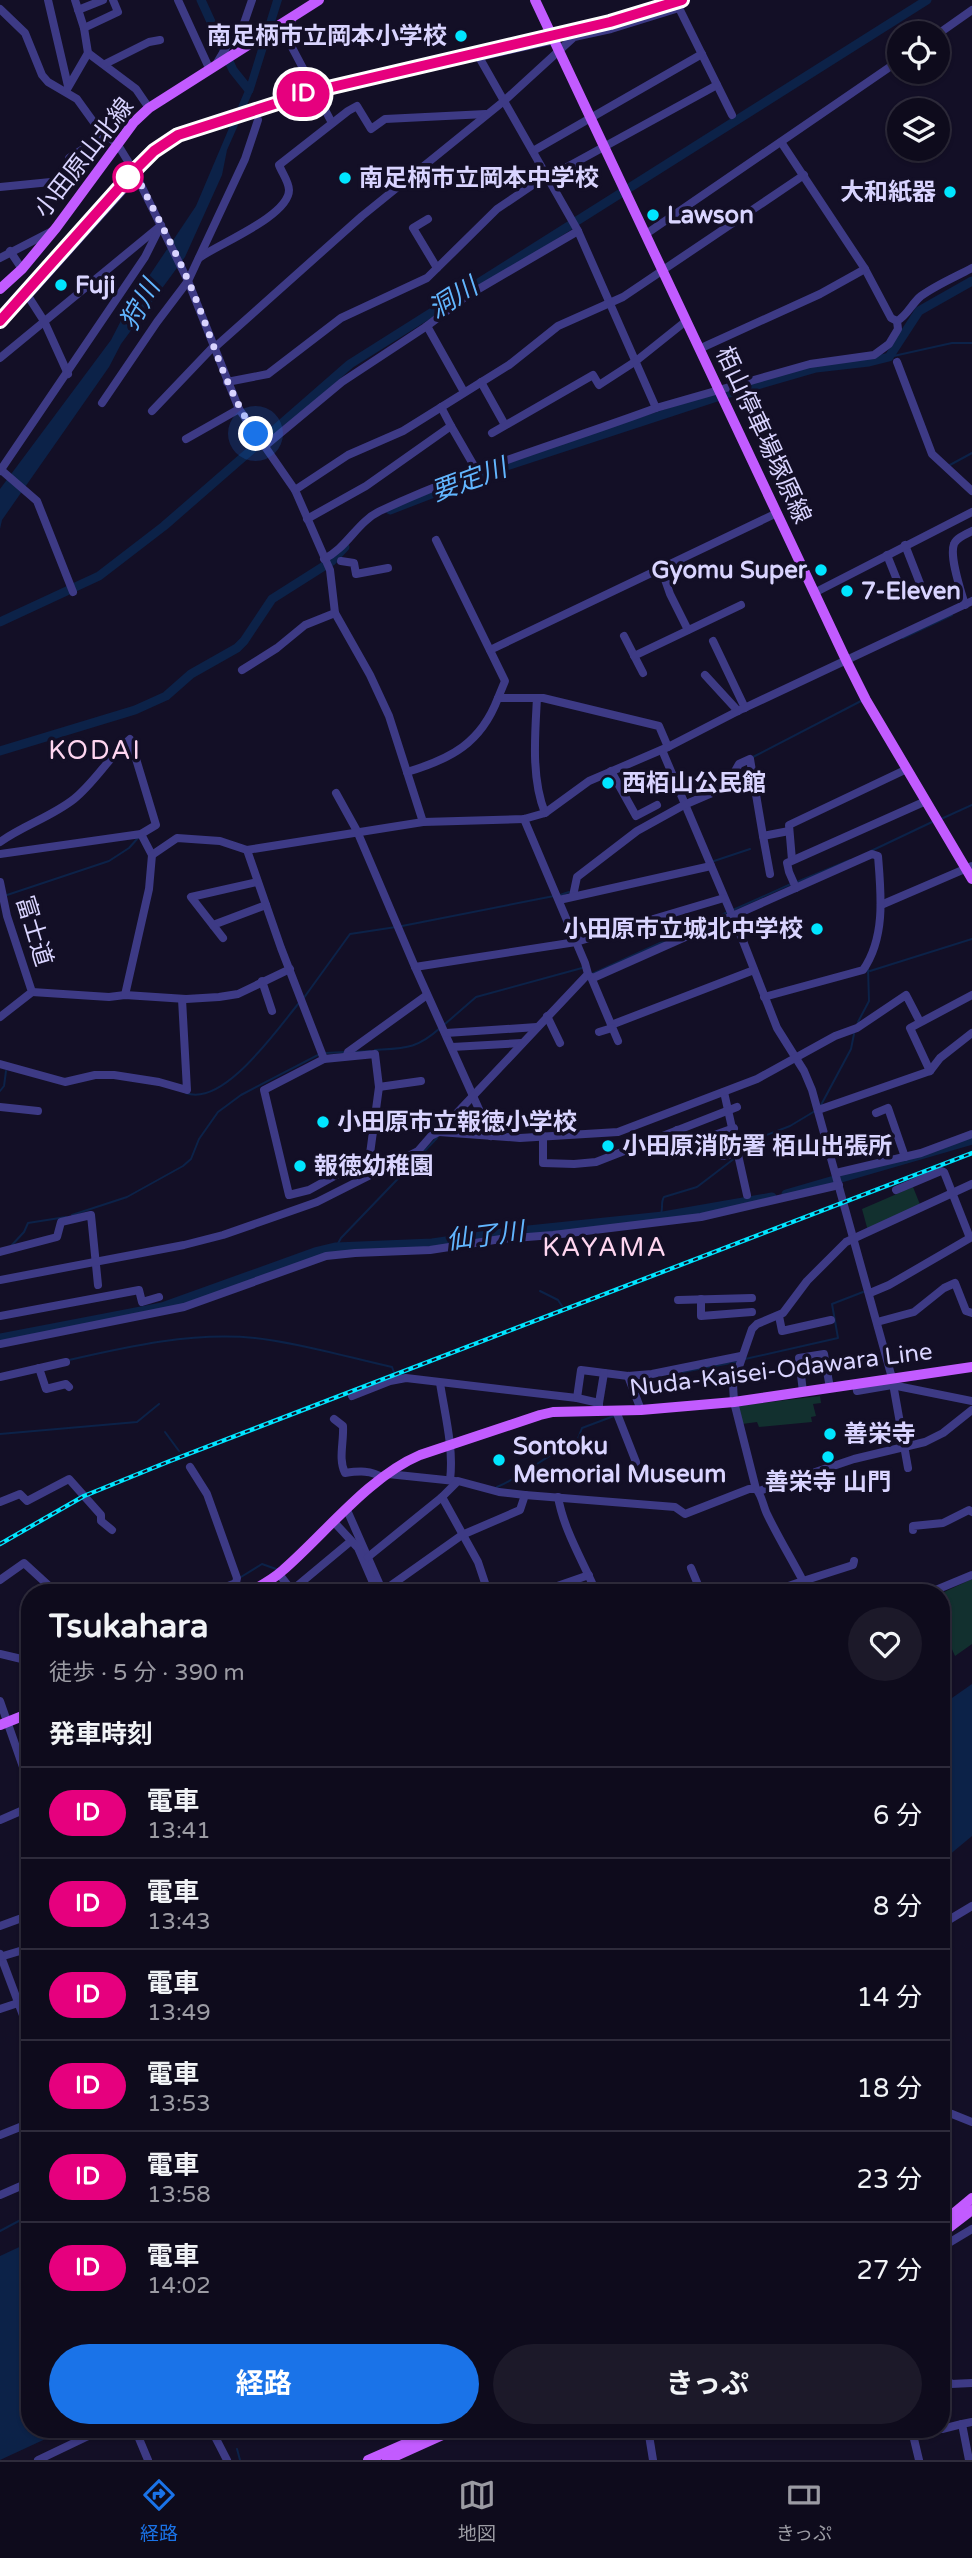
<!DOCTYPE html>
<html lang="ja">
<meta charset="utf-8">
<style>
:root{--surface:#0e0b1c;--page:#1c1929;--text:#f1f3f6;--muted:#9b9ba3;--line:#2e2b3b;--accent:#1a73e8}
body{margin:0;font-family:"Varela Round","Noto Sans JP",sans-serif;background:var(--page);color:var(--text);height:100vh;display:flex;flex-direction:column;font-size:26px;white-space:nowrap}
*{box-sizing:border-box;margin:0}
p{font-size:23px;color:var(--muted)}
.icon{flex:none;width:38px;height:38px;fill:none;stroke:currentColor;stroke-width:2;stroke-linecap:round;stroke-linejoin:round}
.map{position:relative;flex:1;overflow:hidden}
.details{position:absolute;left:21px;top:1584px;width:929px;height:854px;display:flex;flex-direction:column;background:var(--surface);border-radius:28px;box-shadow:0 2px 5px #0004,0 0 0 2px var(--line)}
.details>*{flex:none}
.badge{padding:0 14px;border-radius:23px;font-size:24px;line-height:46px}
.tools{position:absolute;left:887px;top:21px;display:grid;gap:14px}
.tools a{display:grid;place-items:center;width:63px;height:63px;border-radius:50%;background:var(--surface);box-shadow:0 2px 5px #0004,0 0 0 2px var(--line);font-size:35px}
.you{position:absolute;width:35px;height:35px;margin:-18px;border:5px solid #fff;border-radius:50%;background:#1a73e8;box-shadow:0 0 0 10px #1a73e833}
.map>.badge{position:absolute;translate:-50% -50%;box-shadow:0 0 0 4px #fff}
h2{padding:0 28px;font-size:26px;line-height:63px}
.round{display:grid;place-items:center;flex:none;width:74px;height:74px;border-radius:37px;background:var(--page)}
.overview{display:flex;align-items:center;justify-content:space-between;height:119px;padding:0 28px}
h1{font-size:33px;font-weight:700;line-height:52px}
.button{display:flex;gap:14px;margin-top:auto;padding:14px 28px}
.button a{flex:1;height:80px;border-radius:42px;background:var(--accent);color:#fff;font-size:28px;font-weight:700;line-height:80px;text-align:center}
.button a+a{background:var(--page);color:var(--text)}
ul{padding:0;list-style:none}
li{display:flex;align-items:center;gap:21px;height:91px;padding:0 28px;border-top:2px solid var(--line)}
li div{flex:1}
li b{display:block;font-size:26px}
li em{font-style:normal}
li .badge{min-width:77px;font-weight:700;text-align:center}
.dock{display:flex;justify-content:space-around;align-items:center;height:98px;border-top:2px solid var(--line);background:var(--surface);font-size:19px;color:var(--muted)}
.dock a{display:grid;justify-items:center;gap:4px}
.dock .current{color:var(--accent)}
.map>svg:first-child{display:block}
.green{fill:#12302f}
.water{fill:#0c2248}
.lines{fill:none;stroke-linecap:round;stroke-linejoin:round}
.stream{stroke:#0c2248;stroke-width:2}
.river{stroke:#0c2248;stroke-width:9}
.minor{stroke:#3d3a85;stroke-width:8}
.major{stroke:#c25bff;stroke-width:10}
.rail-casing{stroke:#00e5ff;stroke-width:4.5}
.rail{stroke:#130f26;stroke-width:2;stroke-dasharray:5;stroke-linecap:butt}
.line-casing{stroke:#fff;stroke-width:16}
.line{stroke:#e6007e;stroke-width:10}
.walk{stroke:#d9d4ff;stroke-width:7;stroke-dasharray:0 12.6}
.poi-dot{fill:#00e5ff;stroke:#130f26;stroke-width:2.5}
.stop-dot{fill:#fff;stroke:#e6007e;stroke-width:3.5}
.labels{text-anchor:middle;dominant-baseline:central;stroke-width:7;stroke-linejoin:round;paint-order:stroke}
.poi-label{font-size:24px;font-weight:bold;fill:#d9d4ff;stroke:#130f26;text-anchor:start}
.street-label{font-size:24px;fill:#d9d4ff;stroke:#130f26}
.water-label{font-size:26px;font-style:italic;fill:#62b6ff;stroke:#130f26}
.neighbourhood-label{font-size:26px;letter-spacing:2px;fill:#ffd6f0;stroke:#130f26}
</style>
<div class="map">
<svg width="972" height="2460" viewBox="0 0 972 2460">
<rect width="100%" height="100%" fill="#130f26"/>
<g class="green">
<polygon points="913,1187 921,1207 868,1231 862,1209"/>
<polygon points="820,1396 821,1403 813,1404 816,1416 811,1417 812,1422 759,1427 757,1422 742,1424 738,1406"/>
<polygon points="972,1579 972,1644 955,1656 942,1626 942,1593"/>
</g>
<g class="water">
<polygon points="273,0 282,0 254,89 227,150 222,175 185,257 121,344 109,367 2,520 0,529 0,489 111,340 127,309 196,206 246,88"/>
<polygon points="972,1684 972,1836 942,1861 942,1705"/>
<polygon points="30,2242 30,2429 67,2429 0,2460 0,2256"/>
</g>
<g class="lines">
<g class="stream">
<polyline points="889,357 952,343 972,343"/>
<polyline points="948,466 972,453"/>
<polyline points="903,638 952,615"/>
<polyline points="753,757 861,701"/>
<polyline points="941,819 972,805"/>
<polyline points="871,851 932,822"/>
<polyline points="711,862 750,849"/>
<polyline points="797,882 850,860"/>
<polyline points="7,895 109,861 129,848 138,838"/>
<polyline points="560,895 569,892"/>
<polyline points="733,910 791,884"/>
<polyline points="402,926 554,896"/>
<polyline points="870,971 972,939"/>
<polyline points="592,974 728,912"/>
<polyline points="303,999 350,934 396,927"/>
<polyline points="858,1022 869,1001 868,968"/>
<polyline points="445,1024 476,997 582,968"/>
<path d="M375 1050C405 1048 417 1049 440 1028"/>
<polyline points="354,1052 370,1051"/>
<polyline points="326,1053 345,1052"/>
<polyline points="0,1091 4,1086 6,1071"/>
<path d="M186 1093C224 1107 277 1029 299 1003"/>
<polyline points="821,1105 851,1049 854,1034"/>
<polyline points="741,1152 751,1141 790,1126 815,1111"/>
<polyline points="72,1215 127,1197 183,1166 191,1159 199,1139 218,1112 241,1095 318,1055"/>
<path d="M660 1216C664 1209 660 1203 664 1197L697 1187 735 1158"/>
<polyline points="11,1246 24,1232 28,1223 66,1217"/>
<polyline points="336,1247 341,1238 437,1138"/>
<polyline points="540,1291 558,1300 562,1306"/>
<polyline points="745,1359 838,1338 832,1304 863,1292"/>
<path d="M69 1360C130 1346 192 1332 255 1338 300 1343 347 1357 392 1367L395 1375"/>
<polyline points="683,1372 736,1362"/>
<polyline points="165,1432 179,1451"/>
<polyline points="0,1434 137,1422 159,1404"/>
<path d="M497 1487C526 1475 548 1453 577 1441L582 1428 614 1416"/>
<polyline points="241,1577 262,1564 276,1569"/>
<polyline points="0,2231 30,2215"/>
<polyline points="237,2449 240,2460"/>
</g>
<g class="river">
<polyline points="201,0 233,70 249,90"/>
<polyline points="390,510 491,471 726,394 816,368 869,362 889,357 919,311 972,281"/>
<polyline points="0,622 99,576 164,526 350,364 927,0"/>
<polyline points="0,751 135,710 166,696 191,674 237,648 244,641 272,599 332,561 345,547"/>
<polyline points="786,1194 972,1140"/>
<polyline points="0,1338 162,1307 315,1252 336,1247 432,1243 509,1232 663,1216 772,1197"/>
</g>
<g class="minor">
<polyline points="48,0 68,86"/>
<polyline points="178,0 210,70"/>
<polyline points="679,0 679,8 732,115"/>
<polyline points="0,9 25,33 42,75 48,82 77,99 95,124 118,145 134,171 188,281 239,409 295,490 330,570 335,613 370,675 389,716 423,822"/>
<polyline points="78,10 103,0"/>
<polyline points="293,16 287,38 332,123"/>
<polyline points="84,28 118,12 113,0"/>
<polyline points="938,34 972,10"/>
<path d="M554 40 479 57 578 231 656 408 810 364 874 355 889 344 898 329 897 321C907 316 912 303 921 296 936 285 955 277 972 268"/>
<polyline points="88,53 136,89 149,108"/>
<polyline points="105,64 149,42 160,40"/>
<polyline points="215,66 230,41 242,29 252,0"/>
<polyline points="66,91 88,53 84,28 75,0"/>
<polyline points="781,142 865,269 891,318 897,321"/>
<polyline points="533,151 702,54"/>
<polyline points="547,178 717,85"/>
<polyline points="0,187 71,180 69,158 72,156 105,135"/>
<polyline points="428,219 413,228 437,268"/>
<polyline points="646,234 900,60"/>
<polyline points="10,251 22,269"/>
<polyline points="0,258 56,229"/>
<path d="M199 258C218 244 289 216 289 190 289 182 282 173 279 165L348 111 357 106 371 129 385 119 486 114"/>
<polyline points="427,326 464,392"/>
<polyline points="214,348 362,216 504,101 574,37 611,29 679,8"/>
<polyline points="699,349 820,294 865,269"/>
<polyline points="0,358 159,227"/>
<polyline points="897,362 932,454 972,491"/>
<polyline points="68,374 44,321 28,296 136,176"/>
<polyline points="227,382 268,374 341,318 427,278 497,209 546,176"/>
<polyline points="481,382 505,425"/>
<polyline points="102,403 157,322 188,281 245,159 258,120"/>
<polyline points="152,411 213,347"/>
<polyline points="451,426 477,471"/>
<polyline points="492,433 593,375 599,385 636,361 686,321"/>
<polyline points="186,439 239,409"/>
<polyline points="265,446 342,382 427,326 465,297 578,231"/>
<polyline points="0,469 37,501 73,592"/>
<polyline points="0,471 145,257 161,225"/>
<polyline points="295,490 348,455 403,431 509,365 558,326 623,297 804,175"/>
<polyline points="307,519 366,486 451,426 441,407"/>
<polyline points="436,540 505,681 498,698"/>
<polyline points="905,545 921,586"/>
<polyline points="887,555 899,585"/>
<path d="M324 559C347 548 357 522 380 511 469 469 564 442 656 408"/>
<polyline points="341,561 354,563 356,574 388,568"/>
<polyline points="661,568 670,594 688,630"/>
<polyline points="814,593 972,512"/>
<path d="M965 605C961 591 949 557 954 544 956 538 966 534 972 531"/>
<polyline points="624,636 643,673"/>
<polyline points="713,641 745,708"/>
<polyline points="490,650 777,513"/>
<polyline points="634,656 741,605"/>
<polyline points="242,670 277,648 305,625 335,613"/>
<polyline points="705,675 738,711"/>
<path d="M537 698C535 735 531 778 545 813"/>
<polyline points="662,750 743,941 777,1028 804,1071 812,1090 892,1378 908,1468"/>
<polyline points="611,771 636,816 657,805"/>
<path d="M407 772C451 759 481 743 498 698H543L659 726 668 747"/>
<polyline points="336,793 357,831 415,967 491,1136"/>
<polyline points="141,834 152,855"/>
<path d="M0 842C24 825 51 817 74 799 95 782 109 757 130 739L156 825 141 834 0 854"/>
<polyline points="792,860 789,825 907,769"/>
<polyline points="770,874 763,836 789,831"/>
<polyline points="0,882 7,916 32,992 0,1017"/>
<polyline points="796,888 789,872 787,863 926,801"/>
<polyline points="573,896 577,877 637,831 684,805 726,787 739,764 750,759 763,836"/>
<polyline points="559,900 711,866"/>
<polyline points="881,905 972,866"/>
<polyline points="213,925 266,905"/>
<polyline points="223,938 191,897 257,882"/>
<polyline points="415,967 576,942 724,898"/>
<polyline points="591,977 618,1041"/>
<path d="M593 978 872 854 878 856C881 893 886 937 863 970L764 997"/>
<polyline points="262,981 272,1011"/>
<polyline points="32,992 109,997 125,995 186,999 219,997 238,994 290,969"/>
<polyline points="125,995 149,889 152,855 177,838 220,841 247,850"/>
<polyline points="547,1016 560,1043"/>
<polyline points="611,1025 754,970"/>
<polyline points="599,1032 612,1028"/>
<polyline points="446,1033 537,1027"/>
<polyline points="452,1047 522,1043"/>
<polyline points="347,1055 348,1052 427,995"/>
<polyline points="324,1059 264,1090 289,1195 309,1190 360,1162 369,1163"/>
<polyline points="0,1064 65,1082 95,1075 114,1075 159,1082 187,1090 182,999"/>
<polyline points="930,1071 910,1028 972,995"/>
<polyline points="379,1087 421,1081"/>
<polyline points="724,1092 747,1195"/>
<polyline points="0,1107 38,1111"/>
<polyline points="818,1110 930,1071 940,1058 972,1033"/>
<polyline points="876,1113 888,1108 905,1157"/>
<polyline points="677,1130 684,1146 734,1128"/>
<polyline points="439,1132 520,1138 618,1132 757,1079 835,1036 857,1028 906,995 920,1022"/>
<polyline points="543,1136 543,1163 574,1164 596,1162 737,1107"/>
<polyline points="723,1156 739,1152"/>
<polyline points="836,1173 921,1153 972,1134"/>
<polyline points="367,1176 379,1087 375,1054 324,1059 281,948 247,850 423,822 524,819 545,813 589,781 668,747 738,711 972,601"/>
<polyline points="0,1252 57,1237 61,1222 91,1215 98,1285"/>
<polyline points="0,1280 184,1245 223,1235 317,1202 418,1151 431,1136 439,1132 588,974 585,963 524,819"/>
<polyline points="870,1293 889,1285 970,1238 944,1172 941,1171 896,1190"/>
<polyline points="701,1299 701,1316 752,1312"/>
<polyline points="678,1300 752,1298"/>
<polyline points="0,1316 139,1290 142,1302 159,1297"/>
<polyline points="779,1316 782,1331 831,1320"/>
<polyline points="877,1322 914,1312 944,1288 955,1283 966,1311 972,1313"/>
<polyline points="0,1344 184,1307 326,1256 355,1253 430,1250 501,1239 553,1235 701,1217 839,1185"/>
<polyline points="39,1368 46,1389 66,1384 69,1387"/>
<polyline points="628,1376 641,1410"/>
<polyline points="0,1377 66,1362"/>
<path d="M440 1383C445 1415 454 1449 450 1480"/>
<polyline points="856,1384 857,1391 892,1385 972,1401"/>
<polyline points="803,1392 799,1358 824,1354 830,1388"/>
<polyline points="352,1396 390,1381 406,1378 577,1398 599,1403 599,1411"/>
<polyline points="577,1398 581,1370 628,1376 652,1374 741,1356"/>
<polyline points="599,1403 604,1373"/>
<polyline points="616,1411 636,1462"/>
<path d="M334 1419 343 1426C344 1442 338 1459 345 1473 359 1471 371 1470 383 1478"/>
<polyline points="190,1467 207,1494 237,1578 236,1583 244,1592"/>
<polyline points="388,1474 455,1481"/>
<path d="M756 1489C762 1495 763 1506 767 1514 778 1537 791 1558 803 1581L771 1592"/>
<polyline points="759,1491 854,1459 925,1442 943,1433 972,1410"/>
<polyline points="442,1497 478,1562 488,1592"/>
<path d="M558 1497C564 1531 583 1561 596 1592"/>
<polyline points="0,1502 20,1494 27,1501 69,1479 101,1515 101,1521 112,1530"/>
<polyline points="347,1510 383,1592"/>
<polyline points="334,1522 358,1548 377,1592"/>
<polyline points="913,1530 913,1526 943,1523 969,1510 972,1512"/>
<polyline points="368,1557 442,1497 458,1481 499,1492 525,1495"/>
<polyline points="691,1568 701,1592"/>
<polyline points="279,1574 293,1592"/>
<polyline points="0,1580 24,1563 48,1585 53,1592"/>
<polyline points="803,1581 853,1565 854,1561"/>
<polyline points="449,1590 451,1592"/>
<polyline points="291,1591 351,1541"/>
<polyline points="383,1591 462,1535 520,1510 525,1495 675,1507 685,1514 749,1489 756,1489 734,1402 733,1384 752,1329 757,1324 783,1313 807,1281 846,1242 972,1184"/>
<polyline points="212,1592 236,1583"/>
<polyline points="540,1592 589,1575"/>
<polyline points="931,1592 972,1575"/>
<polyline points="0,1654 30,1661"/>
<polyline points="0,1701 30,1787"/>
<polyline points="0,1820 30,1807"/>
<polyline points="942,1924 972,1906"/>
<polyline points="0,1926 30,1915"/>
<polyline points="0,1954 30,2034"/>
<polyline points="0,1957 30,1948"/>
<polyline points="0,2009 30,1999"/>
<polyline points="942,2110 972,2122"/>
<polyline points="0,2135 30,2123"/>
<polyline points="0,2195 30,2182"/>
<polyline points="942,2247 972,2229"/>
<polyline points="942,2374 951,2384 972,2383"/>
<polyline points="135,2429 148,2460"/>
<polyline points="211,2429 227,2460"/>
<polyline points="648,2429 653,2460"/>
<polyline points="942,2429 962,2424"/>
<polyline points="38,2460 103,2429"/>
<polyline points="919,2460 914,2439 917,2434 941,2429"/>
<polyline points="969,2460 962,2424 972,2422"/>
</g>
<g class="major">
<polyline points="535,0 847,662 866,700 972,879"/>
<polyline points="0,289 22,269 56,228 134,122 149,108 319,0"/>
<path d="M250 1592C260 1586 272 1580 282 1571 324 1535 368 1477 420 1455L540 1415 553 1412 641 1410 734 1402 972 1367"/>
<polyline points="0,1725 30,1713"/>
<polyline points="942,2223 972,2198"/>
<polyline points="942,2233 972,2210"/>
<polyline points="368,2460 439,2429"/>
<polyline points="387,2460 456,2429"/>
</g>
<defs>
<g id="rail">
<polyline points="0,321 134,171 154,151 191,130 315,91 609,22 682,0"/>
<polyline points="0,1544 84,1496 170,1461 972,1153"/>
</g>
</defs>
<use href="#rail" class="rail-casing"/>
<use href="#rail" class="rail"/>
</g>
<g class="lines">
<defs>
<polyline id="line" points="0,321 134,171 154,151 178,135 315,91 610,22 682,0"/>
</defs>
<use href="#line" class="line-casing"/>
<use href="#line" class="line"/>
<path class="walk" d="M128 177 134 171C154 211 176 251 193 292 213 340 226 391 256 434"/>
</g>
<g class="poi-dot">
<circle cx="461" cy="36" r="7"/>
<circle cx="345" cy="178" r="7"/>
<circle cx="950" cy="192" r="7"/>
<circle cx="653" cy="215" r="7"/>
<circle cx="61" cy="285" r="7"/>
<circle cx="821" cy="570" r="7"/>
<circle cx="847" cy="591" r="7"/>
<circle cx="608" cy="783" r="7"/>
<circle cx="817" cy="929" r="7"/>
<circle cx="323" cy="1122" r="7"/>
<circle cx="608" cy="1146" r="7"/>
<circle cx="300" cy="1166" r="7"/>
<circle cx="830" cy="1434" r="7"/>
<circle cx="828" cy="1457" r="7"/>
<circle cx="499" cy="1460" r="7"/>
</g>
<circle class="stop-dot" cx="128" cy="177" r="14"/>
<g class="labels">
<g class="poi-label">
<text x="447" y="36" text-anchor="end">南足柄市立岡本小学校</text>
<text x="359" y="178">南足柄市立岡本中学校</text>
<text x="936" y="192" text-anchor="end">大和紙器</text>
<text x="667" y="215">Lawson</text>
<text x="75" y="285">Fuji</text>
<text x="807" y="570" text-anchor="end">Gyomu Super</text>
<text x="861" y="591">7-Eleven</text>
<text x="622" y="783">西栢山公民館</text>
<text x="803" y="929" text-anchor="end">小田原市立城北中学校</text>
<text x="337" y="1122">小田原市立報徳小学校</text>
<text x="622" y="1146">小田原消防署 栢山出張所</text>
<text x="314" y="1166">報徳幼稚園</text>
<text x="844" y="1434">善栄寺</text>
<text x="513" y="1446">Sontoku<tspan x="513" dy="28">Memorial Museum</tspan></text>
<text x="828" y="1482" text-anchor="middle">善栄寺 山門</text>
</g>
<g class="street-label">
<text transform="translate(84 158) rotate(-52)">小田原山北線</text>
<text transform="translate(763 435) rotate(65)">栢山停車場塚原線</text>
<text transform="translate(34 931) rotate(73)">富士道</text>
<text transform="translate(781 1370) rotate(-7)">Nuda-Kaisei-Odawara Line</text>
</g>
<g class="water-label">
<text transform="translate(453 298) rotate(-32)">洞川</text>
<text transform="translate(140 305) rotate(-61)">狩川</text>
<text transform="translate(469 480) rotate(-20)">要定川</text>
<text transform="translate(485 1236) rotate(-7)">仙了川</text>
</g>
<g class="neighbourhood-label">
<text x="95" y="750">KODAI</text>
<text x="605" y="1247">KAYAMA</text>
</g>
</g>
</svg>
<div class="tools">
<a><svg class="icon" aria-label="locate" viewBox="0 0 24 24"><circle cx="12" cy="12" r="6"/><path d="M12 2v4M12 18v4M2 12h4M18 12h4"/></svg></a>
<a><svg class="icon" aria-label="layers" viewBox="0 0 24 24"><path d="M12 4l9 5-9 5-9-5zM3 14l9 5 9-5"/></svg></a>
</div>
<div class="you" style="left:256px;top:434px"></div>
<b class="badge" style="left:303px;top:94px;background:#e6007e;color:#fff">ID</b>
<section class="details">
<div class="overview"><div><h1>Tsukahara</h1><p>徒歩 · 5 分 · 390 m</p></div><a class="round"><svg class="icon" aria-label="heart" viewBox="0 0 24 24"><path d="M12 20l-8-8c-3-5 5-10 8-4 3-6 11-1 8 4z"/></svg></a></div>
<h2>発車時刻</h2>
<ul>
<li><span class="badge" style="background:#e6007e;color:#fff">ID</span><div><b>電車</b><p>13:41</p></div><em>6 分</em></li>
<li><span class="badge" style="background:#e6007e;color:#fff">ID</span><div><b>電車</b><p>13:43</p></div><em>8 分</em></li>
<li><span class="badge" style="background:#e6007e;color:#fff">ID</span><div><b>電車</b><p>13:49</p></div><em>14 分</em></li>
<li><span class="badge" style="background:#e6007e;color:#fff">ID</span><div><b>電車</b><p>13:53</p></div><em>18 分</em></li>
<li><span class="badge" style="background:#e6007e;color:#fff">ID</span><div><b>電車</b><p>13:58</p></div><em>23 分</em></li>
<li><span class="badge" style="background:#e6007e;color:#fff">ID</span><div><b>電車</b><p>14:02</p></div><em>27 分</em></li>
</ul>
<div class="button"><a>経路</a><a>きっぷ</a></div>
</section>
</div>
<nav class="dock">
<a class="current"><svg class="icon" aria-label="directions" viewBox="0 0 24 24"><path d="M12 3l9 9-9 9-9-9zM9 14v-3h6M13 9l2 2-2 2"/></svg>経路</a>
<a><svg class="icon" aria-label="map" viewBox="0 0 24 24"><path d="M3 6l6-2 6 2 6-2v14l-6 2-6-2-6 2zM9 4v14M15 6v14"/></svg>地図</a>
<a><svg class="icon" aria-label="tickets" viewBox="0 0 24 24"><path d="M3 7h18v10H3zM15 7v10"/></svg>きっぷ</a>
</nav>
